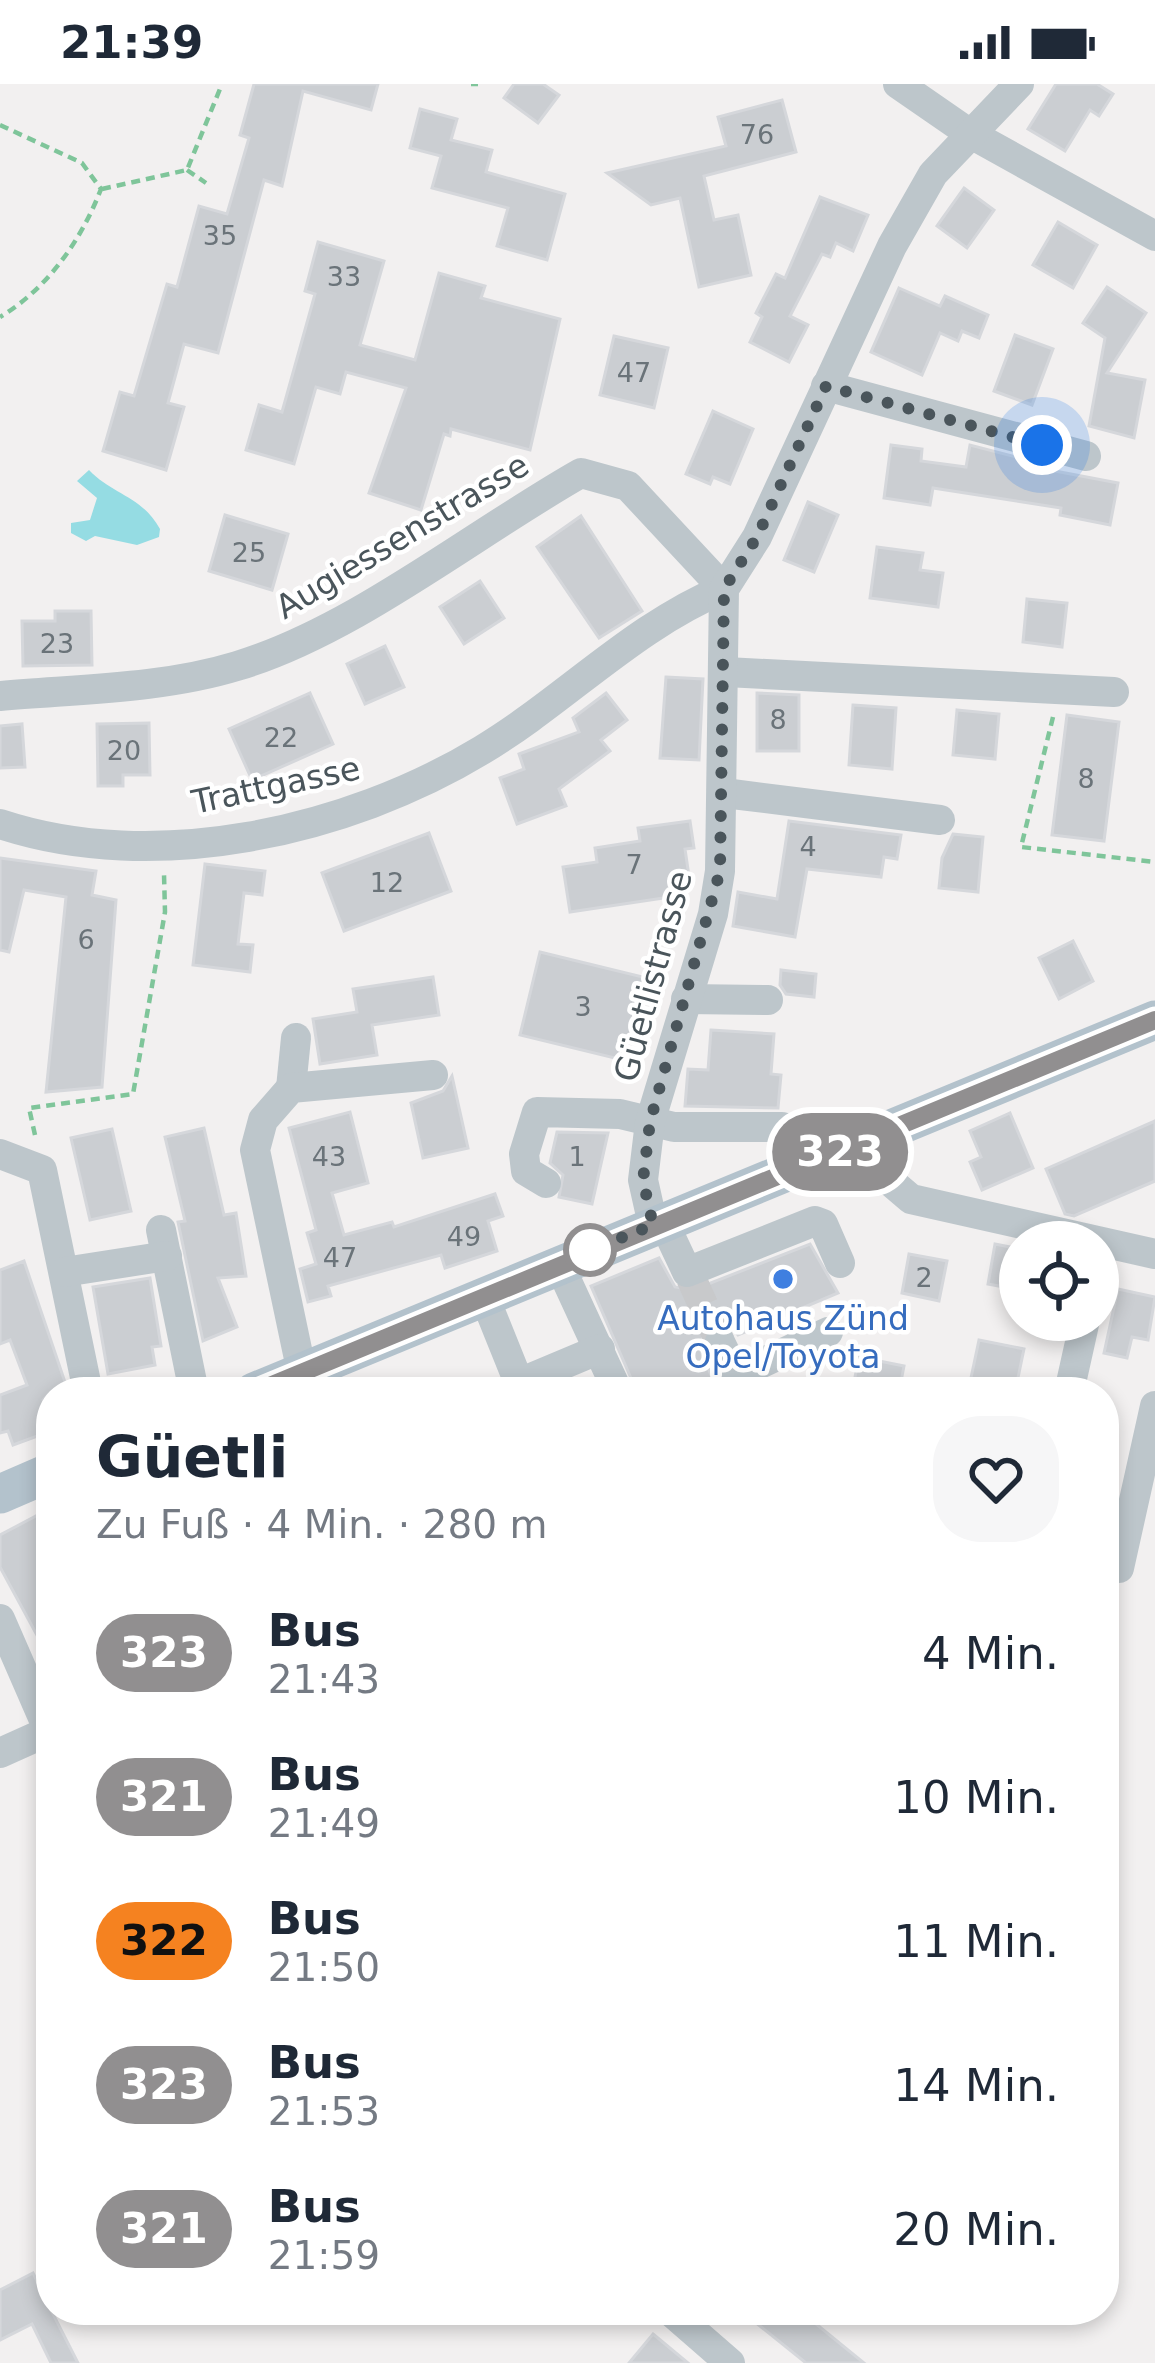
<!DOCTYPE html>
<html lang="de">
<meta charset="utf-8">
<style>
:root{--surface:#fff;--page:#f6f6f7;--text:#1f2937;--muted:#747a83}
body{margin:0;font-family:"DejaVu Sans",sans-serif;background:var(--page);color:var(--text);height:100vh;display:flex;flex-direction:column;font-size:45px;white-space:nowrap}
*{box-sizing:border-box;margin:0}
p{font-size:39px;color:var(--muted)}
.icon{flex:none;width:66px;height:66px;fill:none;stroke:currentColor;stroke-width:2;stroke-linecap:round;stroke-linejoin:round}
.map{position:relative;flex:1;overflow:hidden}
.drawer{position:absolute;left:36px;top:1293px;width:1083px;height:948px;display:flex;flex-direction:column;background:var(--surface);border-radius:48px;box-shadow:0 6px 18px #0003}
.drawer>*{flex:none}
.badge{padding:0 24px;border-radius:39px;font-size:42px;line-height:78px}
.fabs{position:absolute;left:999px;top:1137px;display:grid;gap:24px}
.fabs a{display:grid;place-items:center;width:120px;height:120px;border-radius:50%;background:var(--surface);box-shadow:0 6px 18px #0003;font-size:60px}
.you{position:absolute;width:60px;height:60px;margin:-30px;border:9px solid #fff;border-radius:50%;background:#1a73e8;box-shadow:0 0 0 18px #1a73e833}
.map>.badge{position:absolute;translate:-50% -50%;box-shadow:0 0 0 6px #fff}
.round{display:grid;place-items:center;flex:none;width:126px;height:126px;border-radius:48px;background:var(--page)}
.summary{display:flex;align-items:center;justify-content:space-between;height:204px;padding:0 60px}
h1{font-size:57px;font-weight:800;line-height:90px}
ul{padding:0;list-style:none}
li{display:flex;align-items:center;gap:36px;height:144px;padding:0 60px}
li div{flex:1}
li b{display:block;font-size:45px}
li em{font-style:normal}
li .badge{min-width:132px;font-weight:700;text-align:center}
.status{display:flex;justify-content:space-between;align-items:center;height:84px;padding:0 60px;background:var(--surface);direction:ltr}
.status svg{height:33px;fill:currentColor}
.map>svg:first-child{display:block}
.water{fill:#95dce3}
.building{fill:#cbced2;stroke:#d5d7db;stroke-width:3}
.lines{fill:none;stroke-linecap:round;stroke-linejoin:round}
.minor-tunnel{stroke:#c8c9cb;stroke-width:30;stroke-dasharray:30 15;stroke-linecap:butt}
.path{stroke:#7fc59a;stroke-width:4.5;stroke-dasharray:9 6;stroke-linecap:butt}
.minor{stroke:#bdc6cb;stroke-width:30}
.major{stroke:#b3c2cc;stroke-width:39}
.line-casing{stroke:#fff;stroke-width:27}
.line{stroke:#918f90;stroke-width:18}
.walk{stroke:#4a555b;stroke-width:12;stroke-dasharray:0 21.6}
.stop-dot{fill:#fff;stroke:#918f90;stroke-width:6}
.shop-dot{fill:#3f7fe0;stroke:#fff;stroke-width:4.5}
.labels{text-anchor:middle;dominant-baseline:central;stroke-width:9;stroke-linejoin:round;paint-order:stroke}
.number-label{font-size:27px;fill:#6a7379}
.street-label{font-size:33px;fill:#4a555b;stroke:#fff}
.shop-label{font-size:33px;fill:#366cbe;stroke:#fff}
</style>
<div class="status"><b>21:39</b><svg viewBox="0 0 49 12"><path d="M0 12V9h3v3zM5 12V6h3v6zM10 12V3h3v9zM15 12V0h3v12zM26 1h20v11H26zM47 4h2v5h-2z"/></svg></div>
<div class="map">
<svg width="1155" height="2279" viewBox="0 0 1155 2279">
<rect width="100%" height="100%" fill="#f2f0f0"/>
<path class="water" d="M89 386C113 411 142 412 160 445L159 453 137 461 95 452 86 457 71 449V439L90 436 97 414 77 397Z"/>
<g class="building">
<polygon points="254,0 378,0 371,26 303,7 282,102 264,96 218,269 184,260 168,319 184,323 166,386 103,367 120,308 134,312 167,200 177,203 199,122 227,130 249,54 240,51"/>
<polygon points="514,0 543,0 559,11 538,39 504,14"/>
<polygon points="1056,0 1097,0 1113,10 1099,32 1090,26 1065,67 1028,45"/>
<polygon points="782,16 796,68 704,92 714,136 738,131 751,191 699,203 680,114 651,121 607,89 726,62 718,33"/>
<polygon points="420,25 457,35 451,56 492,66 486,88 565,110 547,176 497,162 508,124 432,104 441,72 410,64"/>
<polygon points="964,104 994,126 967,164 937,142"/>
<polygon points="820,113 868,131 853,167 836,159 830,173 822,170 790,232 808,241 789,278 750,258 762,233 756,229 776,190 785,194"/>
<polygon points="1058,138 1097,161 1073,204 1033,181"/>
<polygon points="318,158 384,177 360,261 415,276 439,189 485,202 481,214 560,235 530,366 451,345 450,352 444,350 421,426 369,409 406,304 346,288 340,310 316,303 294,380 246,366 259,321 282,328 315,210 305,207"/>
<polygon points="1107,203 1146,229 1107,289 1145,296 1134,354 1089,342 1105,254 1083,239"/>
<polygon points="899,204 940,222 945,212 988,231 979,254 962,247 958,257 940,249 922,291 871,268"/>
<polygon points="1015,251 1053,265 1032,321 994,307"/>
<polygon points="614,252 668,264 654,324 600,311"/>
<polygon points="713,327 753,345 730,400 713,393 710,400 686,390"/>
<polygon points="891,361 922,365 921,377 966,383 970,361 1035,378 1034,383 1118,399 1110,441 1060,431 1061,424 933,404 930,421 884,414"/>
<polygon points="808,418 838,431 814,488 784,476"/>
<polygon points="225,431 288,450 272,506 209,487"/>
<polygon points="581,432 642,527 599,554 537,463"/>
<polygon points="877,463 923,469 920,486 943,489 938,523 870,514"/>
<polygon points="480,497 504,534 464,560 440,523"/>
<polygon points="1027,515 1067,519 1062,563 1023,558"/>
<polygon points="55,527 91,527 92,581 23,582 22,537 55,537"/>
<polygon points="385,562 404,603 365,620 347,580"/>
<polygon points="666,593 703,595 699,676 660,674"/>
<polygon points="310,609 333,660 252,696 229,645"/>
<polygon points="606,609 627,636 601,656 610,667 559,705 566,722 517,740 500,694 524,685 519,670 579,648 573,634"/>
<polygon points="757,609 799,611 799,667 757,667"/>
<polygon points="853,621 896,624 892,685 849,681"/>
<polygon points="957,626 999,630 995,675 953,671"/>
<polygon points="1067,631 1119,638 1104,757 1052,751"/>
<polygon points="149,639 150,691 123,691 123,702 98,702 97,640"/>
<polygon points="22,640 25,683 0,684 0,642"/>
<polygon points="690,737 694,764 685,765 690,799 676,801 677,812 570,828 563,783 597,778 595,764 640,757 638,744"/>
<polygon points="789,737 901,751 897,775 884,773 881,793 807,785 795,853 733,842 738,808 777,815"/>
<polygon points="429,749 451,807 344,847 322,789"/>
<polygon points="953,750 983,753 978,808 939,804 942,774"/>
<polygon points="0,774 96,787 92,811 116,816 102,1003 46,1008 66,813 24,806 9,868 0,866"/>
<polygon points="205,780 265,787 262,811 244,809 238,860 253,861 250,888 193,881"/>
<polygon points="1073,857 1093,897 1059,915 1039,874"/>
<polygon points="540,868 647,894 627,977 520,951"/>
<polygon points="781,886 816,890 814,913 786,910 780,901"/>
<polygon points="433,893 439,931 372,941 377,971 320,980 313,935 357,928 353,905"/>
<polygon points="711,946 774,950 771,990 781,991 778,1024 685,1022 688,985 708,986"/>
<polygon points="452,992 468,1064 423,1074 411,1019 443,1007"/>
<polygon points="350,1028 368,1099 332,1109 344,1151 392,1138 394,1143 495,1110 503,1132 488,1137 497,1167 445,1184 441,1171 328,1202 331,1212 308,1218 300,1185 316,1180 307,1149 316,1146 289,1044"/>
<polygon points="1010,1029 1033,1084 982,1106 970,1078 981,1073 970,1047"/>
<polygon points="1155,1037 1155,1097 1074,1132 1065,1130 1046,1085"/>
<polygon points="204,1044 224,1131 236,1129 246,1192 218,1194 237,1243 203,1257 178,1138 185,1137 165,1053"/>
<polygon points="112,1045 131,1127 90,1136 71,1054"/>
<polygon points="557,1048 608,1049 592,1120 559,1113 563,1091 550,1079"/>
<polygon points="810,1160 838,1209 738,1251 730,1241 711,1241 703,1248 701,1267 718,1308 637,1308 591,1202 659,1174 675,1203 693,1206"/>
<polygon points="995,1160 1020,1165 1020,1206 988,1200"/>
<polygon points="909,1170 947,1177 939,1217 902,1209"/>
<polygon points="24,1177 68,1307 51,1308 43,1316 51,1347 13,1361 8,1347 0,1349 0,1311 27,1301 10,1256 0,1260 0,1186"/>
<polygon points="150,1194 161,1262 152,1263 155,1281 108,1290 93,1203"/>
<polygon points="1118,1205 1155,1213 1148,1256 1132,1253 1127,1274 1104,1269"/>
<polygon points="979,1256 1024,1265 1015,1308 968,1308"/>
<polygon points="859,1273 904,1282 899,1308 852,1308"/>
<polygon points="51,1424 51,1577 0,1483 0,1451"/>
<polygon points="33,2189 51,2226 78,2279 51,2279 32,2240 0,2256 0,2206"/>
<polygon points="740,2226 799,2226 864,2279 806,2279"/>
<polygon points="653,2250 688,2279 629,2279"/>
</g>
<g class="lines">
<polyline class="minor-tunnel" points="691,1194 720,1258"/>
<g class="path">
<polyline points="471,0 478,0"/>
<path d="M0 41 82 79 101 105C81 157 47 205 0 233"/>
<polyline points="187,86 206,99"/>
<polyline points="102,105 187,86 222,0"/>
<polyline points="1053,633 1021,763 1155,778"/>
<polyline points="35,1051 29,1024 133,1010 165,828 164,790"/>
</g>
<g class="minor">
<polyline points="898,0 969,49 1155,152"/>
<polyline points="826,302 1086,372"/>
<polyline points="726,588 1114,608"/>
<path d="M0 612C77 605 162 605 237 582 354 547 473 450 581 389L628 402 724 505C634 542 565 616 482 666 347 748 154 791 0 740"/>
<polyline points="724,709 940,736"/>
<polyline points="686,915 768,916"/>
<polyline points="291,1004 296,954"/>
<polyline points="865,1058 884,1092 911,1115 1155,1170"/>
<polyline points="0,1070 42,1086 88,1308"/>
<polyline points="546,1099 526,1087 524,1070 537,1028 620,1030 674,1043 782,1043"/>
<polyline points="663,1137 687,1188 815,1137 823,1140 840,1179"/>
<polyline points="653,1141 643,1096 650,1038 713,830 720,787 724,505 757,453 892,162 933,90 1019,0"/>
<polyline points="161,1146 194,1308"/>
<polyline points="559,1180 618,1308"/>
<polyline points="64,1188 167,1172"/>
<polyline points="484,1212 519,1299 600,1265"/>
<polyline points="720,1258 736,1291"/>
<polyline points="302,1289 255,1066 263,1036 291,1004 433,991"/>
<polyline points="743,1308 736,1291 828,1248"/>
<polyline points="1069,1308 1085,1236"/>
<polyline points="1119,1484 1155,1322"/>
<polyline points="0,1535 51,1652"/>
<polyline points="0,1669 49,1647"/>
<polyline points="669,2226 730,2279"/>
</g>
<g class="major">
<polyline points="254,1308 1155,936"/>
<polyline points="0,1410 51,1388"/>
</g>
</g>
<g class="lines">
<defs>
<polyline id="line" points="255,1308 1155,936"/>
</defs>
<use href="#line" class="line-casing"/>
<use href="#line" class="line"/>
<polyline class="walk" points="590,1166 576,1172 653,1141 643,1096 650,1038 720,787 724,505 757,453 826,302 1042,361"/>
</g>
<circle class="stop-dot" cx="590" cy="1166" r="24"/>
<circle class="shop-dot" cx="783" cy="1195" r="12"/>
<g class="labels">
<g class="number-label">
<text x="757" y="50">76</text>
<text x="220" y="151">35</text>
<text x="344" y="192">33</text>
<text x="634" y="288">47</text>
<text x="249" y="468">25</text>
<text x="57" y="559">23</text>
<text x="778" y="635">8</text>
<text x="281" y="653">22</text>
<text x="124" y="666">20</text>
<text x="1086" y="694">8</text>
<text x="808" y="762">4</text>
<text x="634" y="780">7</text>
<text x="387" y="798">12</text>
<text x="86" y="855">6</text>
<text x="583" y="922">3</text>
<text x="329" y="1072">43</text>
<text x="577" y="1072">1</text>
<text x="464" y="1152">49</text>
<text x="340" y="1173">47</text>
<text x="924" y="1193">2</text>
</g>
<g class="street-label">
<text transform="translate(402 452) rotate(-31)">Augiessenstrasse</text>
<text transform="translate(276 701) rotate(-12)">Trattgasse</text>
<text transform="translate(653 892) rotate(-75)">Güetlistrasse</text>
</g>
<g class="shop-label">
<text x="783" y="1234">Autohaus Zünd<tspan x="783" dy="38">Opel/Toyota</tspan></text>
</g>
</g>
</svg>
<div class="fabs">
<a><svg class="icon" aria-label="locate" viewBox="0 0 24 24"><circle cx="12" cy="12" r="6"/><path d="M12 2v4M12 18v4M2 12h4M18 12h4"/></svg></a>
</div>
<div class="you" style="left:1042px;top:361px"></div>
<b class="badge" style="left:840px;top:1068px;background:#918f90;color:#fff">323</b>
<section class="drawer">
<div class="summary"><div><h1>Güetli</h1><p>Zu Fuß · 4 Min. · 280 m</p></div><a class="round"><svg class="icon" aria-label="heart" viewBox="0 0 24 24"><path d="M12 20l-8-8c-3-5 5-10 8-4 3-6 11-1 8 4z"/></svg></a></div>
<ul>
<li><span class="badge" style="background:#918f90;color:#fff">323</span><div><b>Bus</b><p>21:43</p></div><em>4 Min.</em></li>
<li><span class="badge" style="background:#918f90;color:#fff">321</span><div><b>Bus</b><p>21:49</p></div><em>10 Min.</em></li>
<li><span class="badge" style="background:#f58220;color:#111">322</span><div><b>Bus</b><p>21:50</p></div><em>11 Min.</em></li>
<li><span class="badge" style="background:#918f90;color:#fff">323</span><div><b>Bus</b><p>21:53</p></div><em>14 Min.</em></li>
<li><span class="badge" style="background:#918f90;color:#fff">321</span><div><b>Bus</b><p>21:59</p></div><em>20 Min.</em></li>
</ul>
</section>
</div>
